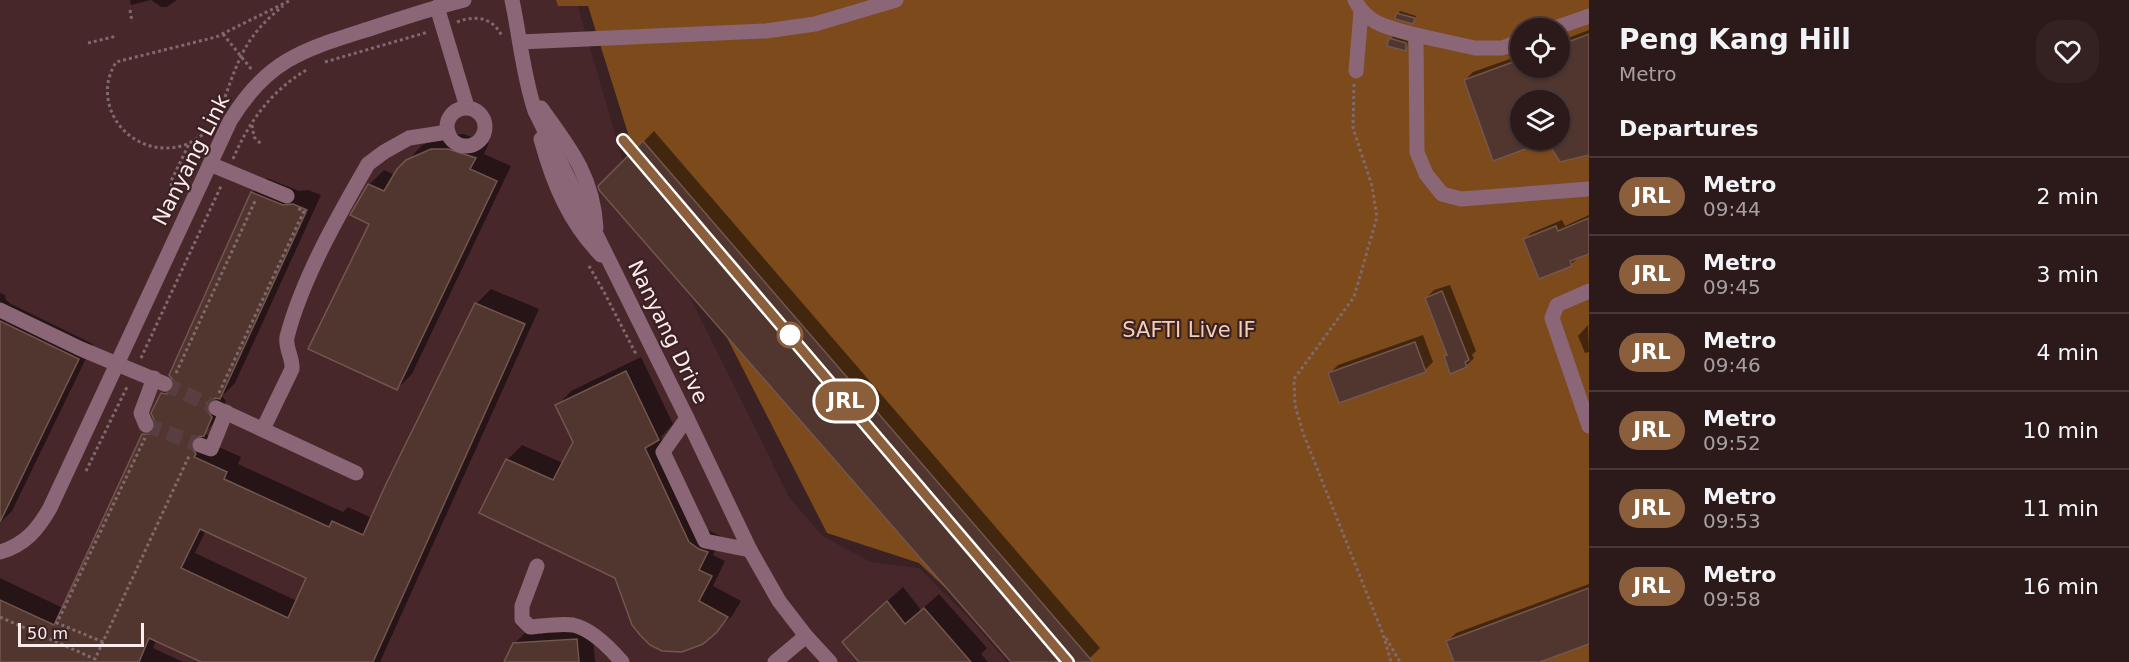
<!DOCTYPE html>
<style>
:root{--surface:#2c191a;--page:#342223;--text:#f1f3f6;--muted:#a6a0a2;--line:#483839}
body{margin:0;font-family:"DejaVu Sans",sans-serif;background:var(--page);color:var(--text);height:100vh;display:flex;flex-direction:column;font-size:22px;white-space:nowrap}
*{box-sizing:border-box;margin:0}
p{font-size:20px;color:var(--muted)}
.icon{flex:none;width:33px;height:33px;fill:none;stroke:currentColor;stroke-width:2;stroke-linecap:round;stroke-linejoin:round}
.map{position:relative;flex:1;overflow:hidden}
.side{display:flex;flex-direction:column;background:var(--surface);width:540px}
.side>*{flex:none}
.badge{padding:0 12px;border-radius:20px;font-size:21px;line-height:39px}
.tools{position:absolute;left:1510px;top:18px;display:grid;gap:12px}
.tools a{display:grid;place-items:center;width:60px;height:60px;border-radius:50%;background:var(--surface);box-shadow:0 2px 4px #0004,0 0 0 2px var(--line);font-size:30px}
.scale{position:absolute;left:18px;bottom:15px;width:126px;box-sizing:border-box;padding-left:6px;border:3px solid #feebec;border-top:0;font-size:16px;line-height:21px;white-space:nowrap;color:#feebec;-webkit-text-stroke:4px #3a2123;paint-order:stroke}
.map>.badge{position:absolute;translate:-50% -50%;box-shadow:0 0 0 3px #fff}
h2{padding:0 30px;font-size:22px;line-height:54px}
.round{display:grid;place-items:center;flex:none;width:63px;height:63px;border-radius:24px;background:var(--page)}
.overview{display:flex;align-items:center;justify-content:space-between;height:102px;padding:0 30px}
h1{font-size:28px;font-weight:700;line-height:45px}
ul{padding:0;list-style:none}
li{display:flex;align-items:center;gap:18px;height:78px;padding:0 30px;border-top:2px solid var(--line)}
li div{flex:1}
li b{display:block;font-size:22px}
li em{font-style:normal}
li .badge{min-width:66px;font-weight:700;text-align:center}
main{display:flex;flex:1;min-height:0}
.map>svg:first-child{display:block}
.built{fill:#48272b}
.forest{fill:#7d4a1b;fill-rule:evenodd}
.shadow{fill:#0007;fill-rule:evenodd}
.building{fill:#50362e;stroke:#73564e;stroke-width:1.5;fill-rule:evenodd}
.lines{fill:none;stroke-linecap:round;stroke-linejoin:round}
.minor-tunnel{stroke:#573f41;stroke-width:15;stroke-dasharray:15 8;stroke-linecap:butt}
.path{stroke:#80696b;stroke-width:3;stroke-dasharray:3 3;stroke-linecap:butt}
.minor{stroke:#8a6676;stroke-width:15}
.line-casing{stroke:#fff;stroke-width:14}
.line{stroke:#8b5e3c;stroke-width:9}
.stop-dot{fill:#fff;stroke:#8b5e3c;stroke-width:3}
.labels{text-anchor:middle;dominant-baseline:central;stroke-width:4.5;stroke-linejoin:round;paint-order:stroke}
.street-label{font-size:21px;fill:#feebec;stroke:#3a2123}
.park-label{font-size:21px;fill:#f5cfb2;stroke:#3a2123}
</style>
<main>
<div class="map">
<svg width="1589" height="662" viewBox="0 0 1589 662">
<rect width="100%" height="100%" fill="#3a2123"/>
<polygon class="built" points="0,0 576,0 623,162 790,499 824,537 871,562 919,568 969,618 1007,662 0,662"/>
<path class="forest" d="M556 0H1589V662H1011L974 615 919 563 827 533 637 162 588 6H558ZM1521 28H1560V68H1521ZM1521 100H1560V140H1521Z"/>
<g class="shadow">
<polygon points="130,0 151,0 131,5"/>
<polygon points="151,0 177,0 167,7 161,7"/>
<polygon points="1400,11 1416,16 1415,20 1413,22 1398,14"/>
<path d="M1589 30V154L1561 160 1547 140 1494 159 1465 80 1473 72 1521 55V68H1560V41ZM1521 100H1560V140H1521Z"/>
<polygon points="1393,36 1408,41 1407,47 1405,49 1391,39"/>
<polygon points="654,131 1100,648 1086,662 1013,662 600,186"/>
<polygon points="463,134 489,143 484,154 511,166 412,374 397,389 371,223 369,185 384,170 395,175 422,145 447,135"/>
<path d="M267 178 299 191 308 190 321 195 235 383 222 396 226 401 218 419 205 432 210 438 208 442 241 457 238 464 343 512 348 507 372 518 476 304 491 289 539 309 380 662H205L156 640 153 648 183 662H0V578L63 608 143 434 156 421 162 394 175 380 171 375 252 193ZM206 530 308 577 297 601 195 553Z"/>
<polygon points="1589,215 1589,253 1578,258 1571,264 1525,239 1531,233 1562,220 1565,226"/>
<polygon points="1450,285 1476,351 1472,355 1474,358 1466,366 1448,354 1426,298 1434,290"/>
<polygon points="0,293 5,295 6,300 11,304 93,344 12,511 0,523"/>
<polygon points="1588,325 1589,352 1585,353 1578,336"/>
<polygon points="1423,335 1433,362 1425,370 1330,373 1338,365"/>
<polygon points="641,357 673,424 661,437 704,528 722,537 713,555 725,561 713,586 741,601 732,616 716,631 616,577 481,512 507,460 522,445 563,463 574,442 557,406 571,391"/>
<polygon points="1589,584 1589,643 1535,662 1455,662 1448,641 1456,633"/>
<polygon points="903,587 921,610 939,594 987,648 981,654 988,662 861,662 859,627"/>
<polygon points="592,625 595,661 597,662 506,662 514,644 529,629"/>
</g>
<g class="building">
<polygon points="1396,13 1415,18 1413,24 1395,19"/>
<path d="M1589 34V155L1560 162 1547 141 1493 161 1464 80 1521 59V68H1560V45ZM1521 100H1560V140H1521Z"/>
<polygon points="1389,38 1406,43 1406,51 1387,46"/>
<polygon points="643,141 1093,662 1011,662 599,190 598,186"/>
<polygon points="431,149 448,149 476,158 470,169 497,181 397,390 308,349 369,224 350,215 368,184 384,191 397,169 406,160"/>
<path d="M251 192 283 205 293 204 307 210 220 399 215 398 207 403 206 409 212 417 204 436 194 437 191 442V447L196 454 194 457 227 472 224 479 329 527 332 521 363 535 386 484 475 303 525 324 373 662H201L149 638 139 662H0V600L54 625 142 434H149L154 430 155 422 151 413 161 393 167 394 174 388 175 382 169 375ZM200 529 306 578 288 618 181 568Z"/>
<polygon points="1589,218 1589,254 1570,261 1572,266 1539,279 1523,239 1556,226 1558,231"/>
<polygon points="1442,291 1469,360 1465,362 1467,367 1450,374 1444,356 1447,355 1425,298"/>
<polygon points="0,321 79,359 0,522"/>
<polygon points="1415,342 1426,372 1339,403 1328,373"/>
<polygon points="626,371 659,440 645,448 689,542 699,549 708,552 699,570 712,576 699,601 728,617 717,632 703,644 682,652 662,651 650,645 640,635 632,625 615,578 479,513 506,459 553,480 573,442 555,405"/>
<polygon points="1589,588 1589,644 1540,662 1454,662 1446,641"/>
<polygon points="887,601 905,624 924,608 971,662 859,662 842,642"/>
<polygon points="577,639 579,662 504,662 513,643"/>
</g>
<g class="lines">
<g class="minor-tunnel">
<polyline points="165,384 216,408"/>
<polyline points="146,425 200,445"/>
</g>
<g class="path">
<polyline points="130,10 132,22"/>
<path d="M457 22C476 15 492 17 502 36"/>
<polyline points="223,34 252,70"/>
<polyline points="88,43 117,36"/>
<polyline points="325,62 428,32"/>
<polyline points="1354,84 1353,128 1372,186 1377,217 1354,297 1294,379 1295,405 1303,433 1383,634 1391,662"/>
<path d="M225 97C240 55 247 35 283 6"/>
<polyline points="252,125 254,137 262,145"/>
<path d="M207 131C201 136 194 141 187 144 147 160 102 127 108 83 109 76 112 69 116 62L216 37 289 1"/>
<path d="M233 159C249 121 272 90 308 69"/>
<polyline points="173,204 171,181 189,144"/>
<polyline points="589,266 604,292 637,356"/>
<polyline points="141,358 222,184"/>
<polyline points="176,373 256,199"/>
<polyline points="219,393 304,211 297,208"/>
<polyline points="86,471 128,385"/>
<polyline points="0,617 95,659 189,456"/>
<polyline points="1386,638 1400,662"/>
<polyline points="103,642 57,623 145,438"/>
</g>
<g class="minor">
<path d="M512 0C520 38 523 75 535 111L687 418 750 550 779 601 806 636 830 662"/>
<path d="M1355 0C1367 25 1391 28 1416 35L1417 152 1426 174 1442 194 1461 199 1589 189"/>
<polyline points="437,7 467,107"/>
<polyline points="1555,28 1589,16"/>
<polyline points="1416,35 1475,48 1502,48 1521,41"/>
<polyline points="520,42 766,31 815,24 896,0"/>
<polyline points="1356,71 1361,12"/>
<circle cx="466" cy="127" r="19"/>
<path d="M541 108C570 148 593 176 596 228"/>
<path d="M541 139C553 183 569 222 601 255"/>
<polyline points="210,164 287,196"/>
<polyline points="1589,291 1557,305 1552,318 1589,426"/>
<polyline points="0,310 81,349 165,384"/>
<polyline points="216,408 356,473"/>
<polyline points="687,418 663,452 705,541 750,550"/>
<polyline points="146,425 141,413 154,378"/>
<path d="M263 429 292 369C293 358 285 348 287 337 302 279 338 216 368 164L384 152 409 138 448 132"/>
<polyline points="200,445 211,449 226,412"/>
<path d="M0 552C25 545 38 529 50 508L230 121C268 58 306 49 372 28 402 18 433 8 464 0"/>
<path d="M537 566 522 606V619L530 627C543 626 561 623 573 625 592 629 610 648 622 662"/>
<polyline points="775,662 806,636"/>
</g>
</g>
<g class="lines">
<defs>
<polyline id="line" points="623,140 1068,662"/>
</defs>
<use href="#line" class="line-casing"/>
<use href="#line" class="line"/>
</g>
<circle class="stop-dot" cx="790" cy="335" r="12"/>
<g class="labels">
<g class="street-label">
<text transform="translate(191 160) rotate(-63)">Nanyang Link</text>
<text transform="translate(668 332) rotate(64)">Nanyang Drive</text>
</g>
<g class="park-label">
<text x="1189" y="330">SAFTI Live IF</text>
</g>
</g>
</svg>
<div class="tools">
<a><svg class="icon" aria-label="locate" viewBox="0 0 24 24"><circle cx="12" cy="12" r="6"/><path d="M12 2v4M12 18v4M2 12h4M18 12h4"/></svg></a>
<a><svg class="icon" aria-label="layers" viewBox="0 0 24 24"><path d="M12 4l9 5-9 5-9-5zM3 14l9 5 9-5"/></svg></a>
</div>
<div class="scale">50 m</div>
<b class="badge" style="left:846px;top:401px;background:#8b5e3c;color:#fff">JRL</b>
</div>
<section class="side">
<div class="overview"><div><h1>Peng Kang Hill</h1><p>Metro</p></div><a class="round"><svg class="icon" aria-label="heart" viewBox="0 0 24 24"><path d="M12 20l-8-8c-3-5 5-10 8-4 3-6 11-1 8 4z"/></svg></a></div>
<h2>Departures</h2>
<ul>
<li><span class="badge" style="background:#8b5e3c;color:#fff">JRL</span><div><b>Metro</b><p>09:44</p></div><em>2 min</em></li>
<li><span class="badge" style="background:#8b5e3c;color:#fff">JRL</span><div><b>Metro</b><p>09:45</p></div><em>3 min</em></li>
<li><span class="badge" style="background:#8b5e3c;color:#fff">JRL</span><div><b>Metro</b><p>09:46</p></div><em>4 min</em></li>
<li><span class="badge" style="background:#8b5e3c;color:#fff">JRL</span><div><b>Metro</b><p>09:52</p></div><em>10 min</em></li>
<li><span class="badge" style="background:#8b5e3c;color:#fff">JRL</span><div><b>Metro</b><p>09:53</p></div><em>11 min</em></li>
<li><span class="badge" style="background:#8b5e3c;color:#fff">JRL</span><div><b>Metro</b><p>09:58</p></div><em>16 min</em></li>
</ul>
</section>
</main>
